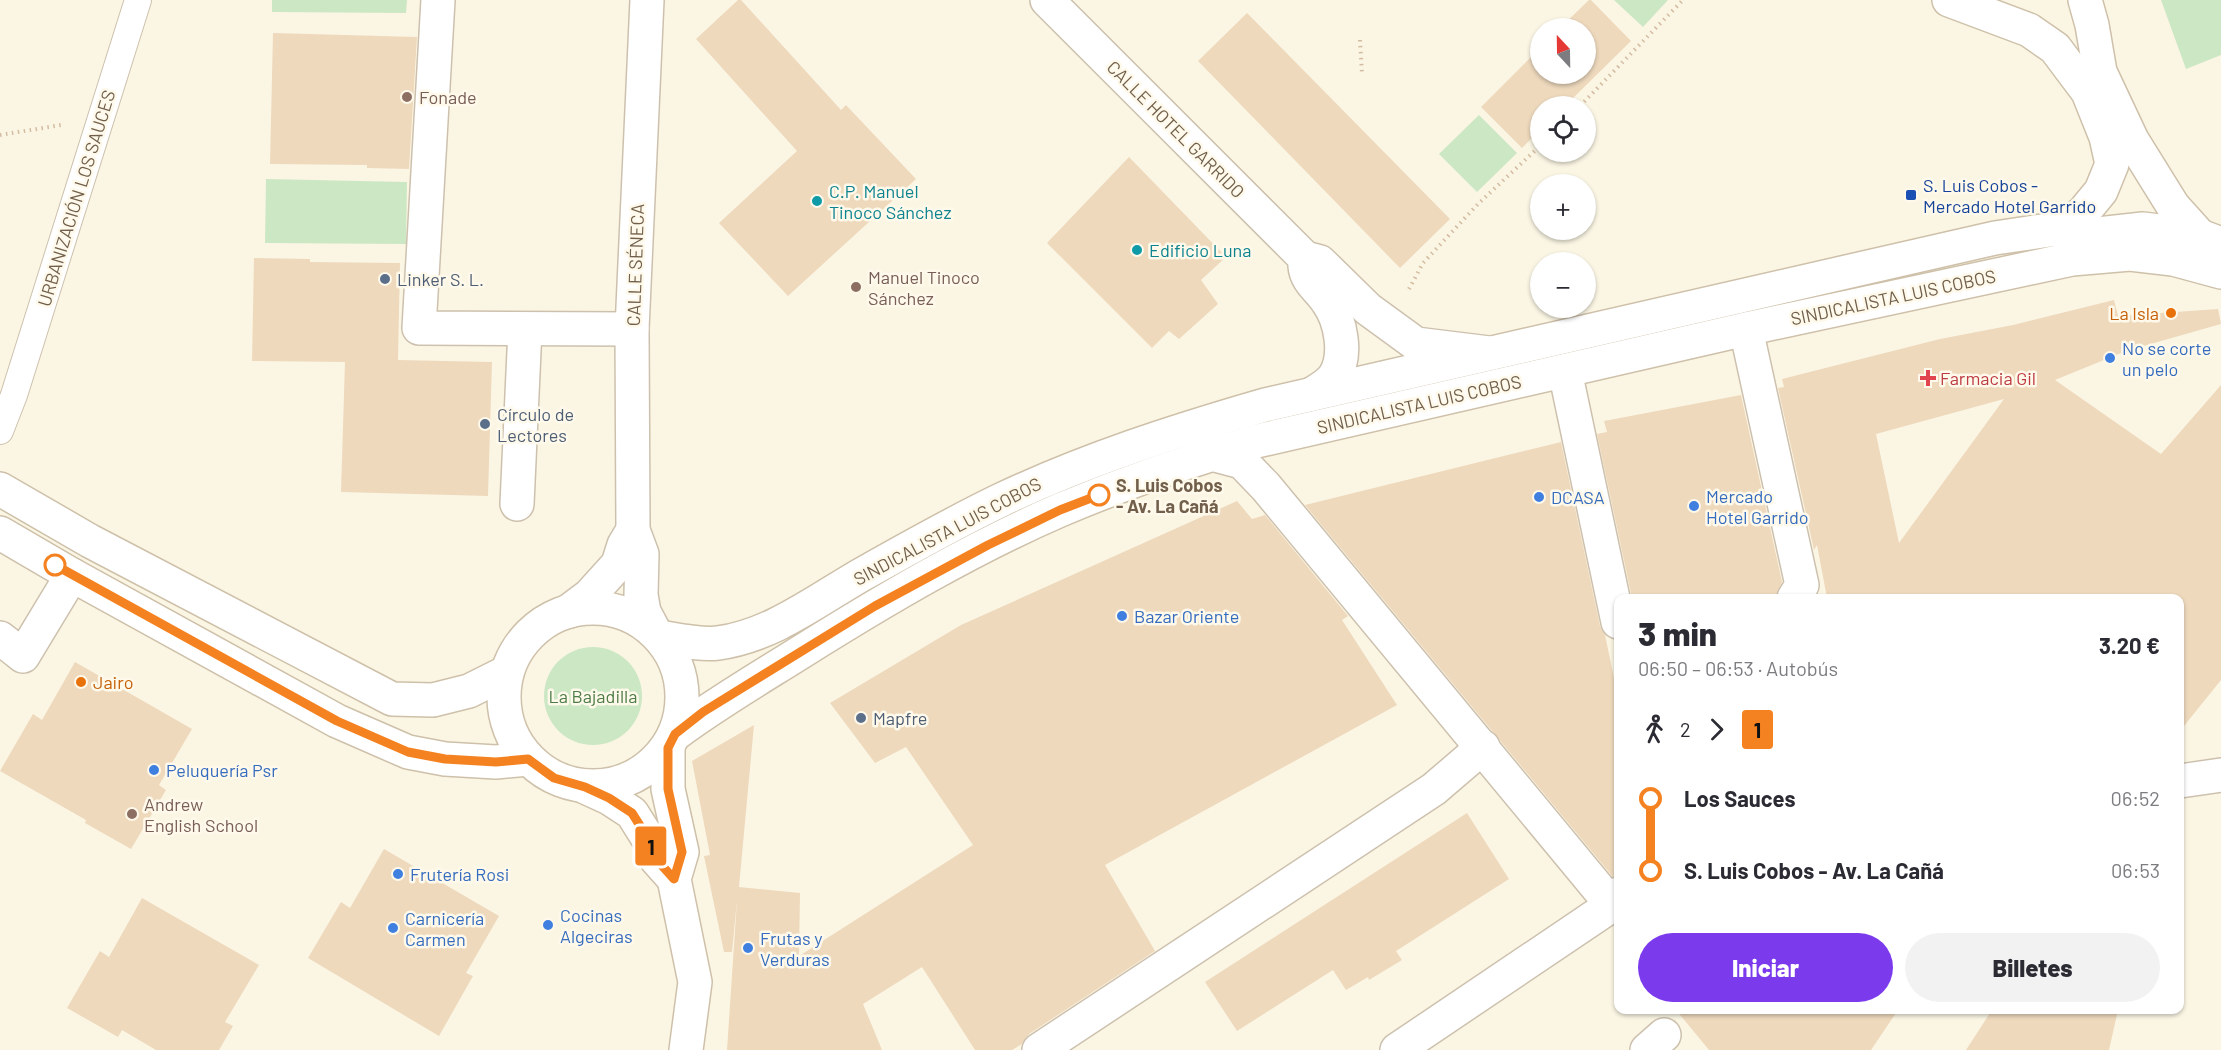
<!DOCTYPE html>
<html lang="es">
<meta charset="utf-8">
<style>
:root{--surface:#fff;--page:#f2f2f3;--text:#2b2b33;--muted:#7c7c81;--accent:#7c3aed}
body{margin:0;font-family:Barlow,sans-serif;background:var(--page);color:var(--text);height:100vh;display:flex;flex-direction:column;font-size:22px;white-space:nowrap}
*{box-sizing:border-box;margin:0}
p{font-size:20px;color:var(--muted)}
.icon{flex:none;width:33px;height:33px;fill:none;stroke:currentColor;stroke-width:2;stroke-linecap:round;stroke-linejoin:round}
.map{position:relative;flex:1;overflow:hidden}
.drawer{position:absolute;left:1614px;top:594px;width:570px;height:420px;display:flex;flex-direction:column;background:var(--surface);border-radius:12px;box-shadow:0 2px 4px #0004}
.drawer>*{flex:none}
.badge{padding:0 12px;border-radius:4px;font-size:21px;line-height:39px}
.needle{width:39px;rotate:338deg}
.fabs{position:absolute;left:1530px;top:18px;display:grid;gap:12px}
.fabs a{display:grid;place-items:center;width:66px;height:66px;border-radius:50%;background:var(--surface);box-shadow:0 2px 4px #0004;font-size:30px}
.map>.badge{position:absolute;translate:-50% -50%;box-shadow:0 0 0 3px #fff}
.legs{display:flex;align-items:center;gap:9px;height:66px;padding:0 24px;font-size:20px}
.legs p{margin-inline-start:auto}
.summary{display:flex;align-items:center;justify-content:space-between;height:102px;padding:0 24px}
h1{font-size:33px;font-weight:800;line-height:45px}
.cta{display:flex;gap:12px;margin-top:auto;padding:12px 24px}
.cta a{flex:1;height:69px;border-radius:36px;background:var(--accent);color:#fff;font-size:24px;font-weight:800;line-height:69px;text-align:center}
.cta a+a{background:var(--page);color:var(--text)}
ul{padding:0 24px;list-style:none}
li{display:flex;align-items:center;gap:21px;height:72px;font-size:22px}
li i{display:grid;place-items:center;width:9px;height:100%;margin:0 8px;background:currentColor}
li i::after{content:'';width:15px;height:15px;margin:-8px;border:4px solid;border-radius:50%;background:var(--surface)}
li p{margin-inline-start:auto}
li:first-child i{background:linear-gradient(#0000 50%,currentColor 0)}
li:last-child i{background:linear-gradient(currentColor 50%,#0000 0)}
.map>svg:first-child{display:block}
.green{fill:#cce7c3}
.building{fill:#eed9bd;fill-rule:evenodd}
.lines{fill:none;stroke-linecap:round;stroke-linejoin:round}
.lane-casing{stroke:#cdc1ae;stroke-width:28}
.street-casing{stroke:#cdc1ae;stroke-width:36}
.secondary-casing{stroke:#cec0a9;stroke-width:36}
.path{stroke:#d3bca1;stroke-width:4;stroke-dasharray:1.5 4.5;stroke-linecap:butt}
.lane{stroke:#fff;stroke-width:26}
.street{stroke:#fff;stroke-width:33}
.secondary{stroke:#fff;stroke-width:33}
.line-1-casing{stroke:#fff;stroke-width:14}
.line-1{stroke:#f58220;stroke-width:9}
.education-dot{fill:#8d6e63;stroke:#fef9ea;stroke-width:2}
.transit-dot{fill:#1a4fb4;stroke:#fef9ea;stroke-width:2}
.culture-dot{fill:#0f9aa8;stroke:#fef9ea;stroke-width:2}
.service-dot{fill:#5c6f8a;stroke:#fef9ea;stroke-width:2}
.food-dot{fill:#e8710a;stroke:#fef9ea;stroke-width:2}
.shop-dot{fill:#3f7fe0;stroke:#fef9ea;stroke-width:2}
.health-dot{fill:#e0444e;stroke:#fef9ea;stroke-width:2}
.stop-1-dot{fill:#fff;stroke:#f58220;stroke-width:3}
.labels{text-anchor:middle;dominant-baseline:central;stroke-width:5;stroke-linejoin:round;paint-order:stroke}
.education-label{font-size:18px;fill:#785e54;stroke:#fef9ea;text-anchor:start}
.street-label{font-size:18px;fill:#715f4b;stroke:#fef9ea}
.transit-label{font-size:18px;fill:#164399;stroke:#fef9ea;text-anchor:start}
.culture-label{font-size:18px;fill:#0d838f;stroke:#fef9ea;text-anchor:start}
.service-label{font-size:18px;fill:#4e5e75;stroke:#fef9ea;text-anchor:start}
.food-label{font-size:18px;fill:#c56008;stroke:#fef9ea;text-anchor:end}
.shop-label{font-size:18px;fill:#366cbe;stroke:#fef9ea;text-anchor:start}
.health-label{font-size:18px;fill:#be3a42;stroke:#fef9ea;text-anchor:start}
.stop-label{font-size:18px;font-weight:bold;fill:#715f4b;stroke:#fef9ea;text-anchor:start}
.park-label{font-size:18px;fill:#4e7c47;stroke:#fef9ea}
</style>
<div class="map">
<svg width="2221" height="1050" viewBox="0 0 2221 1050">
<rect width="100%" height="100%" fill="#fbf6e4"/>
<g class="green">
<polygon points="272,0 407,0 406,13 272,12"/>
<polygon points="1614,0 1668,0 1643,27"/>
<polygon points="2161,0 2221,0 2221,55 2186,69"/>
<polygon points="1479,115 1517,153 1477,192 1439,154"/>
<polygon points="266,179 407,182 406,244 265,243"/>
<circle cx="593" cy="696" r="49"/>
</g>
<g class="building">
<polygon points="738,0 741,0 841,110 846,105 916,179 788,296 719,223 797,151 696,39"/>
<polygon points="1589,0 1591,0 1631,41 1565,106 1540,106 1540,130 1522,148 1481,107 1540,48 1540,74 1586,74 1586,28 1560,28"/>
<polygon points="1247,13 1450,219 1400,268 1198,61"/>
<polygon points="273,33 417,37 409,169 367,168 367,165 270,164"/>
<polygon points="1129,157 1226,257 1201,280 1218,304 1179,339 1169,331 1152,348 1047,243"/>
<polygon points="254,258 310,259 310,262 400,263 398,360 492,362 488,496 341,492 345,362 252,361"/>
<path d="M2114 300 2118 316 2218 309 2221 324 2126 351 2055 380 2161 454 2221 385V680L2180 731V598H1827L1817 545 1814 550 1778 388 1784 387 1782 379 1940 339 2013 325ZM2004 399 1899 543 1876 434Z"/>
<polygon points="1741,395 1782,582 1775,598 1632,598 1597,434 1607,432 1604,421"/>
<polygon points="1561,442 1600,626 1605,635 1618,697 1618,875 1613,877 1305,505"/>
<polygon points="1237,501 1252,519 1265,515 1348,616 1342,620 1397,705 1105,865 1155,951 1029,1034 1022,1044 1012,1050 975,1050 922,967 863,1004 882,1050 727,1050 737,900 732,952 724,952 704,856 710,855 692,761 754,725 739,887 800,893 799,956 973,845 906,747 875,763 830,703 961,625"/>
<polygon points="75,662 192,729 159,785 166,790 131,849 85,823 86,820 0,771 33,714 42,720"/>
<polygon points="1467,813 1509,879 1396,951 1402,960 1369,980 1368,977 1346,990 1333,970 1237,1031 1205,982"/>
<polygon points="384,849 499,916 466,973 473,976 439,1036 308,958 341,902 350,908"/>
<polygon points="142,898 259,965 225,1022 233,1026 219,1050 156,1050 122,1030 118,1037 67,1008 100,951 109,957"/>
<polygon points="1676,1010 1898,1010 1871,1050 1709,1050"/>
<polygon points="1992,1010 2118,1010 2109,1050 1966,1050"/>
</g>
<g class="lines">
<defs>
<polyline id="lane" points="0,431 14,395 138,0"/>
<g id="street">
<polyline points="438,0 419,328 632,329"/>
<polyline points="647,0 632,329 633,530 642,554 641,595 644,612 653,629"/>
<polyline points="1047,0 1305,258 1320,262 1368,309 1416,344 1489,353"/>
<path d="M1305 266C1306 281 1319 289 1327 301 1341 320 1348 356 1334 377 1328 385 1320 389 1312 394"/>
<polyline points="1746,329 1802,585 1794,598"/>
<polyline points="1565,371 1618,622"/>
<polyline points="1212,454 1242,462 1266,487 1612,905"/>
<polyline points="517,504 525,329"/>
<polyline points="569,611 589,596 618,564 624,545 633,530"/>
<polyline points="0,638 23,656 72,575"/>
<polyline points="2180,781 2221,775"/>
<polyline points="1039,1050 1434,789 1483,747"/>
<polyline points="1397,1050 1612,905 1618,894"/>
<polyline points="1647,1050 1664,1035"/>
</g>
<g id="secondary">
<polyline points="1949,0 2029,30 2055,48 2088,92 2106,137 2112,164 2101,191 2082,214 2056,229"/>
<polyline points="2085,0 2092,25 2100,72 2132,140 2173,206 2200,236"/>
<polyline points="0,489 90,541 392,699 433,700 469,691 507,672"/>
<polyline points="0,533 72,575 337,721 408,752 445,759 496,762 528,759"/>
<circle cx="593" cy="697" r="89"/>
<path d="M660 637C678 640 700 645 718 643 771 636 816 601 861 575 907 549 953 523 1001 500 1085 460 1175 431 1265 405L1995 238 2056 229 2080 236 2143 229 2200 236 2221 244"/>
<path d="M675 734C715 704 758 679 801 652 884 600 970 549 1060 510 1124 483 1190 460 1257 441L1746 329 2072 259 2130 254 2173 259 2221 272"/>
<polyline points="668,748 668,789 682,852 674,879 695,982 686,1050"/>
<polyline points="585,787 609,798 632,813 649,840 657,860 674,879"/>
</g>
</defs>
<use href="#lane" class="lane-casing"/>
<use href="#street" class="street-casing"/>
<use href="#secondary" class="secondary-casing"/>
<g class="path">
<polyline points="1360,40 1362,73"/>
<polyline points="1580,106 1683,0"/>
<polyline points="0,135 61,125"/>
<polyline points="1409,289 1423,263 1478,204 1540,146"/>
</g>
<use href="#lane" class="lane"/>
<use href="#street" class="street"/>
<use href="#secondary" class="secondary"/>
</g>
<g class="lines">
<defs>
<polyline id="line-1" points="55,565 337,721 408,752 445,759 496,762 528,759 554,778 585,787 609,798 632,813 649,840 657,860 674,879 682,852 668,789 668,748 675,734 703,712 875,606 988,545 1060,510 1099,495"/>
</defs>
<use href="#line-1" class="line-1-casing"/>
<use href="#line-1" class="line-1"/>
</g>
<g class="education-dot">
<circle cx="407" cy="97" r="6"/>
<circle cx="856" cy="287" r="6"/>
<circle cx="132" cy="814" r="6"/>
</g>
<rect class="transit-dot" x="1905" y="189" width="12" height="12" rx="3"/>
<g class="culture-dot">
<circle cx="817" cy="201" r="6"/>
<circle cx="1137" cy="250" r="6"/>
</g>
<g class="service-dot">
<circle cx="385" cy="279" r="6"/>
<circle cx="485" cy="424" r="6"/>
<circle cx="861" cy="718" r="6"/>
</g>
<g class="food-dot">
<circle cx="2171" cy="313" r="6"/>
<circle cx="81" cy="682" r="6"/>
</g>
<g class="shop-dot">
<circle cx="2110" cy="358" r="6"/>
<circle cx="1539" cy="497" r="6"/>
<circle cx="1694" cy="506" r="6"/>
<circle cx="1122" cy="616" r="6"/>
<circle cx="154" cy="770" r="6"/>
<circle cx="398" cy="874" r="6"/>
<circle cx="548" cy="925" r="6"/>
<circle cx="393" cy="928" r="6"/>
<circle cx="748" cy="948" r="6"/>
</g>
<path class="health-dot" d="M1925 369h6v6h6v6h-6v6h-6v-6h-6v-6h6z"/>
<g class="stop-1-dot">
<circle cx="1099" cy="495" r="10"/>
<circle cx="55" cy="565" r="10"/>
</g>
<g class="labels">
<g class="education-label">
<text x="419" y="97">Fonade</text>
<text x="868" y="277">Manuel Tinoco<tspan x="868" dy="21">Sánchez</tspan></text>
<text x="144" y="804">Andrew<tspan x="144" dy="21">English School</tspan></text>
</g>
<g class="street-label">
<text transform="translate(1176 129) rotate(45)">CALLE HOTEL GARRIDO</text>
<text transform="translate(76 198) rotate(-73)">URBANIZACIÓN LOS SAUCES</text>
<text transform="translate(635 265) rotate(-88)">CALLE SÉNECA</text>
<text transform="translate(1893 297) rotate(-12)">SINDICALISTA LUIS COBOS</text>
<text transform="translate(1419 404) rotate(-13)">SINDICALISTA LUIS COBOS</text>
<text transform="translate(947 531) rotate(-28)">SINDICALISTA LUIS COBOS</text>
</g>
<g class="transit-label">
<text x="1923" y="185">S. Luis Cobos -<tspan x="1923" dy="21">Mercado Hotel Garrido</tspan></text>
</g>
<g class="culture-label">
<text x="829" y="191">C.P. Manuel<tspan x="829" dy="21">Tinoco Sánchez</tspan></text>
<text x="1149" y="250">Edificio Luna</text>
</g>
<g class="service-label">
<text x="397" y="279">Linker S. L.</text>
<text x="497" y="414">Círculo de<tspan x="497" dy="21">Lectores</tspan></text>
<text x="873" y="718">Mapfre</text>
</g>
<g class="food-label">
<text x="2159" y="313">La Isla</text>
<text x="93" y="682" text-anchor="start">Jairo</text>
</g>
<g class="shop-label">
<text x="2122" y="348">No se corte<tspan x="2122" dy="21">un pelo</tspan></text>
<text x="1706" y="496">Mercado<tspan x="1706" dy="21">Hotel Garrido</tspan></text>
<text x="1551" y="497">DCASA</text>
<text x="1134" y="616">Bazar Oriente</text>
<text x="166" y="770">Peluquería Psr</text>
<text x="410" y="874">Frutería Rosi</text>
<text x="560" y="915">Cocinas<tspan x="560" dy="21">Algeciras</tspan></text>
<text x="405" y="918">Carnicería<tspan x="405" dy="21">Carmen</tspan></text>
<text x="760" y="938">Frutas y<tspan x="760" dy="21">Verduras</tspan></text>
</g>
<g class="health-label">
<text x="1940" y="378">Farmacia Gil</text>
</g>
<g class="stop-label">
<text x="1116" y="485">S. Luis Cobos<tspan x="1116" dy="21">- Av. La Cañá</tspan></text>
</g>
<g class="park-label">
<text x="593" y="696">La Bajadilla</text>
</g>
</g>
</svg>
<div class="fabs">
<a><svg class="needle" viewBox="-14 -14 28 28"><path d="M0-13l5 13h-10z" fill="#e53935"/><path d="M0 13l5-13h-10z" fill="#7c7c81"/></svg></a>
<a><svg class="icon" aria-label="locate" viewBox="0 0 24 24"><circle cx="12" cy="12" r="6"/><path d="M12 2v4M12 18v4M2 12h4M18 12h4"/></svg></a>
<a>+</a>
<a>−</a>
</div>
<b class="badge" style="left:651px;top:846px;background:#f58220;color:#111">1</b>
<section class="drawer">
<div class="summary"><div><h1>3 min</h1><p>06:50 – 06:53 · Autobús</p></div><b>3.20 €</b></div>
<div class="legs"><svg class="icon" aria-label="walk" viewBox="0 0 24 24"><circle cx="13" cy="4" r="2"/><path d="M13 8l-2 6 4 7M11 14l-3 7M7 12l3-4h3l4 4"/></svg>2<svg class="icon" aria-label="forward" viewBox="0 0 24 24"><path d="M9 5l7 7-7 7"/></svg><b class="badge" style="background:#f58220;color:#111">1</b></div>
<ul>
<li><i style="color:#f58220"></i><b>Los Sauces</b><p>06:52</p></li>
<li><i style="color:#f58220"></i><b>S. Luis Cobos - Av. La Cañá</b><p>06:53</p></li>
</ul>
<div class="cta"><a>Iniciar</a><a>Billetes</a></div>
</section>
</div>
